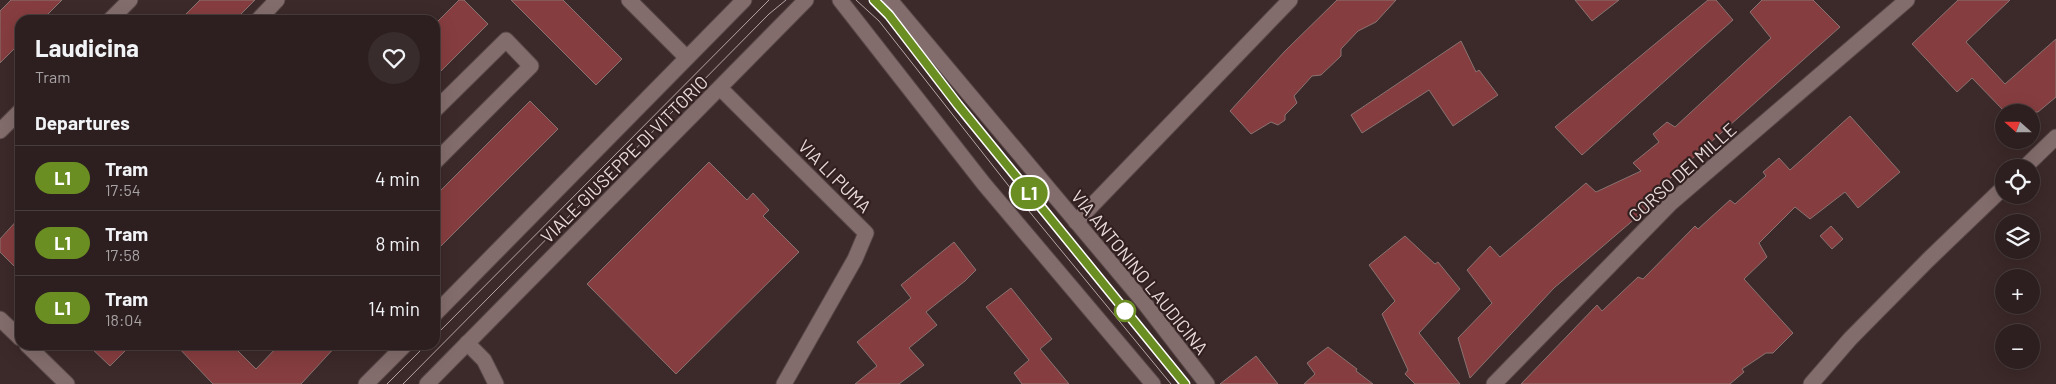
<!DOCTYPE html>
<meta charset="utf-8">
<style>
:root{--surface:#2d1f1f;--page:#392c2c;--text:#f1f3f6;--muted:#a7a2a4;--line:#483d3d}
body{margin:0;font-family:Barlow,sans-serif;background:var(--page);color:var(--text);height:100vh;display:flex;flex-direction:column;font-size:19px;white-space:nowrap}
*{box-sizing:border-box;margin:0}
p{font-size:16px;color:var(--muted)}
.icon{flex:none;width:28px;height:28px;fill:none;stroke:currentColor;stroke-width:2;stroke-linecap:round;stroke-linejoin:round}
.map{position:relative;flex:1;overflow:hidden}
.panel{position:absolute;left:15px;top:15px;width:425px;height:335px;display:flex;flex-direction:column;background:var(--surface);border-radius:15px;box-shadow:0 5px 20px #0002,0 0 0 1px var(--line)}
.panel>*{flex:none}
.badge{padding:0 10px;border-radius:16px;font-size:18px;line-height:32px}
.needle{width:32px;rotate:291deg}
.tools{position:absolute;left:1995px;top:104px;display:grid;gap:10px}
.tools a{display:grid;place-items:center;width:45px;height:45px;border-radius:50%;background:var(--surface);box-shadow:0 5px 20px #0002,0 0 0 1px var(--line);font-size:25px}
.map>.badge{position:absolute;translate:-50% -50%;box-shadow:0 0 0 2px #fff}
h2{padding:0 20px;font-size:19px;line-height:45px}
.round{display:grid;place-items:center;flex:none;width:52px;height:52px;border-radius:26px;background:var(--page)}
.overview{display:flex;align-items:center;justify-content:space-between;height:85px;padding:0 20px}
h1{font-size:24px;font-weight:700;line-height:38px}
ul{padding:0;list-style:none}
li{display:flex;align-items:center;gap:15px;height:65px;padding:0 20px;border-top:1px solid var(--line)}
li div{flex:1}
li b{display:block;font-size:19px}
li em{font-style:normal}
li .badge{min-width:55px;font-weight:700;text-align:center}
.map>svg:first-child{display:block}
.building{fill:#863d3f;stroke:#897372}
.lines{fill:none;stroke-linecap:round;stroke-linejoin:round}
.minor-casing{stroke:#564646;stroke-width:17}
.minor{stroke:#836d6c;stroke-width:15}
.tram{stroke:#b5a6a6;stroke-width:1}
.line-casing{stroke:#fff;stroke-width:11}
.line{stroke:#6b8e23;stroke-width:8}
.stop-dot{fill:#fff;stroke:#6b8e23;stroke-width:2.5}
.labels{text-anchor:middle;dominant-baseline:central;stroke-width:4.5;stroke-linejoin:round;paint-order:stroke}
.street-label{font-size:18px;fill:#e9dcdb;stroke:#321f1f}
</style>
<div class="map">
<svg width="2056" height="384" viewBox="0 0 2056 384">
<rect width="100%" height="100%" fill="#3c2929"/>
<g class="building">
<polygon points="11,0 62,0 42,20 20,20 20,43 0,63 0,11"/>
<polygon points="200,0 255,0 235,20 180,20"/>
<polygon points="459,0 464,0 488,24 435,77 435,24"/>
<polygon points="511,0 563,0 622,59 596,85"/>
<polygon points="1337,0 1396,0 1376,22 1358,31 1341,49 1341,56 1321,75 1312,76 1294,96 1297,103 1285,115 1285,120 1278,125 1271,122 1251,134 1230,111 1285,51"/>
<polygon points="1575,0 1619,0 1592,21"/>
<polygon points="1708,0 1716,0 1733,20 1582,155 1555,127"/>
<polygon points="1762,0 1813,0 1840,27 1646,200 1651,205 1554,288 1470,378 1458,338 1492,303 1467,270 1490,246 1500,257 1586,183 1596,192 1641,171 1633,163 1659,142 1653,134 1667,122 1675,127 1771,38 1750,12"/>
<polygon points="1958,0 2010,0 1966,42 2005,84 2056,39 2056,97 2038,112 2005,112 1972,78 1957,92 1912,44"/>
<polygon points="1461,41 1476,72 1479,70 1498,95 1453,126 1429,90 1362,133 1351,115"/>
<polygon points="530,101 558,129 435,252 435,196"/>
<polygon points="1850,116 1900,172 1858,208 1845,192 1810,219 1795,207 1759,243 1767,257 1744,279 1793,333 1773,353 1766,353 1742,369 1744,372 1730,384 1521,384 1597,305 1602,311 1638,277 1643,279 1695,226 1698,229 1730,200 1735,204 1766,176 1763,172 1779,158 1790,170"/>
<polygon points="709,162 747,200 753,193 769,210 763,216 799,252 676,374 587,284"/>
<polygon points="20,217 20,272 0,252 0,239"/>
<polygon points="1831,226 1843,239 1832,249 1820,236"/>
<polygon points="1405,236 1435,264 1438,262 1460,289 1419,333 1460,384 1415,384 1405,374 1408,370 1382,314 1395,301 1369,265"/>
<polygon points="954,242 976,270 965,281 926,312 937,325 909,348 924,365 899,384 855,384 877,366 857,342 911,298 901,285"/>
<polygon points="1011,288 1052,339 1040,349 1069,384 1022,384 1014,373 1029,360 986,307"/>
<polygon points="88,345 131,345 110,366"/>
<polygon points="176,345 232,345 256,369 279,345 337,345 301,384 213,384"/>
<polygon points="1328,347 1357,369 1356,371 1373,384 1304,384 1315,374 1307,363"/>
<polygon points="1256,356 1278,384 1220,384"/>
</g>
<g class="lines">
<defs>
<g id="minor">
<polyline points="629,0 686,57"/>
<polyline points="840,0 984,184 1153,384"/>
<polyline points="890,0 1142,300 1207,384"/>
<polyline points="110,20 130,0"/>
<polyline points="258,20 277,0"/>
<polyline points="720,88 866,233 855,259 784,384"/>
<polyline points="435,110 506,40 531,66 435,162"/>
<polyline points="0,131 20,111"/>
<polyline points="2024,168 2056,137"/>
<polyline points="1076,222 1290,0"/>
<polyline points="435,314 744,0"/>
<polyline points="0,319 20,338"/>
<polyline points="467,343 484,360 496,384"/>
<polyline points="27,345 67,384"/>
<polyline points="366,384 405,345"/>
<polyline points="427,384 806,0"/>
<polyline points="1494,384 1671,203 1907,0"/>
<polyline points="1811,384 1850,339 1928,260 2004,187"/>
</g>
</defs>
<use href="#minor" class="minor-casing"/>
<use href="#minor" class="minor"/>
<g class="tram">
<polyline points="856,0 879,21 1019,199 1171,384"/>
<polyline points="874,0 889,15 958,105 1185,384"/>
<polyline points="435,336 769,0"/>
<polyline points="387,384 426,345"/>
<polyline points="403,384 769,14 786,0"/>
</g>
</g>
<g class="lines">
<defs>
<polyline id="line" points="874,0 889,15 958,105 1185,384"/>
</defs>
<use href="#line" class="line-casing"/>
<use href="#line" class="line"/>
</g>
<circle class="stop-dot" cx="1125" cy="311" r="10"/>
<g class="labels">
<g class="street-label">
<text transform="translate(624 159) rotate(-45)">VIALE GIUSEPPE DI VITTORIO</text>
<text transform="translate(1682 172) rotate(-42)">CORSO DEI MILLE</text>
<text transform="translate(835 176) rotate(45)">VIA LI PUMA</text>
<text transform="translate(1140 272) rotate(51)">VIA ANTONINO LAUDICINA</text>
</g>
</g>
</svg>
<div class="tools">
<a><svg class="needle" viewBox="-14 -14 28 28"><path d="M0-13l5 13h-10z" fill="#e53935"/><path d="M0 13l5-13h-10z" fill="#a7a2a4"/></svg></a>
<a><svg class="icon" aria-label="locate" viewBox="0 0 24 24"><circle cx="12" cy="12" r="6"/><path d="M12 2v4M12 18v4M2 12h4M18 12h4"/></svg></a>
<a><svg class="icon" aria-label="layers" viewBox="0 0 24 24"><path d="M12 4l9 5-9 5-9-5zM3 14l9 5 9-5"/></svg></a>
<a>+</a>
<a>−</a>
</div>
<b class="badge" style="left:1029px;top:193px;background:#6b8e23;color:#fff">L1</b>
<section class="panel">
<div class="overview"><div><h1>Laudicina</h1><p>Tram</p></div><a class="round"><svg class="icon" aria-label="heart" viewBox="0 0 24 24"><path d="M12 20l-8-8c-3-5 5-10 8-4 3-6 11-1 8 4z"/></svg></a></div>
<h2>Departures</h2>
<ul>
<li><span class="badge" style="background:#6b8e23;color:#fff">L1</span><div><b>Tram</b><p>17:54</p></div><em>4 min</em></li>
<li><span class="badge" style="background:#6b8e23;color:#fff">L1</span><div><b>Tram</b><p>17:58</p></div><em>8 min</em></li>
<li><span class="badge" style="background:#6b8e23;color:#fff">L1</span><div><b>Tram</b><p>18:04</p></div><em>14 min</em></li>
</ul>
</section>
</div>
